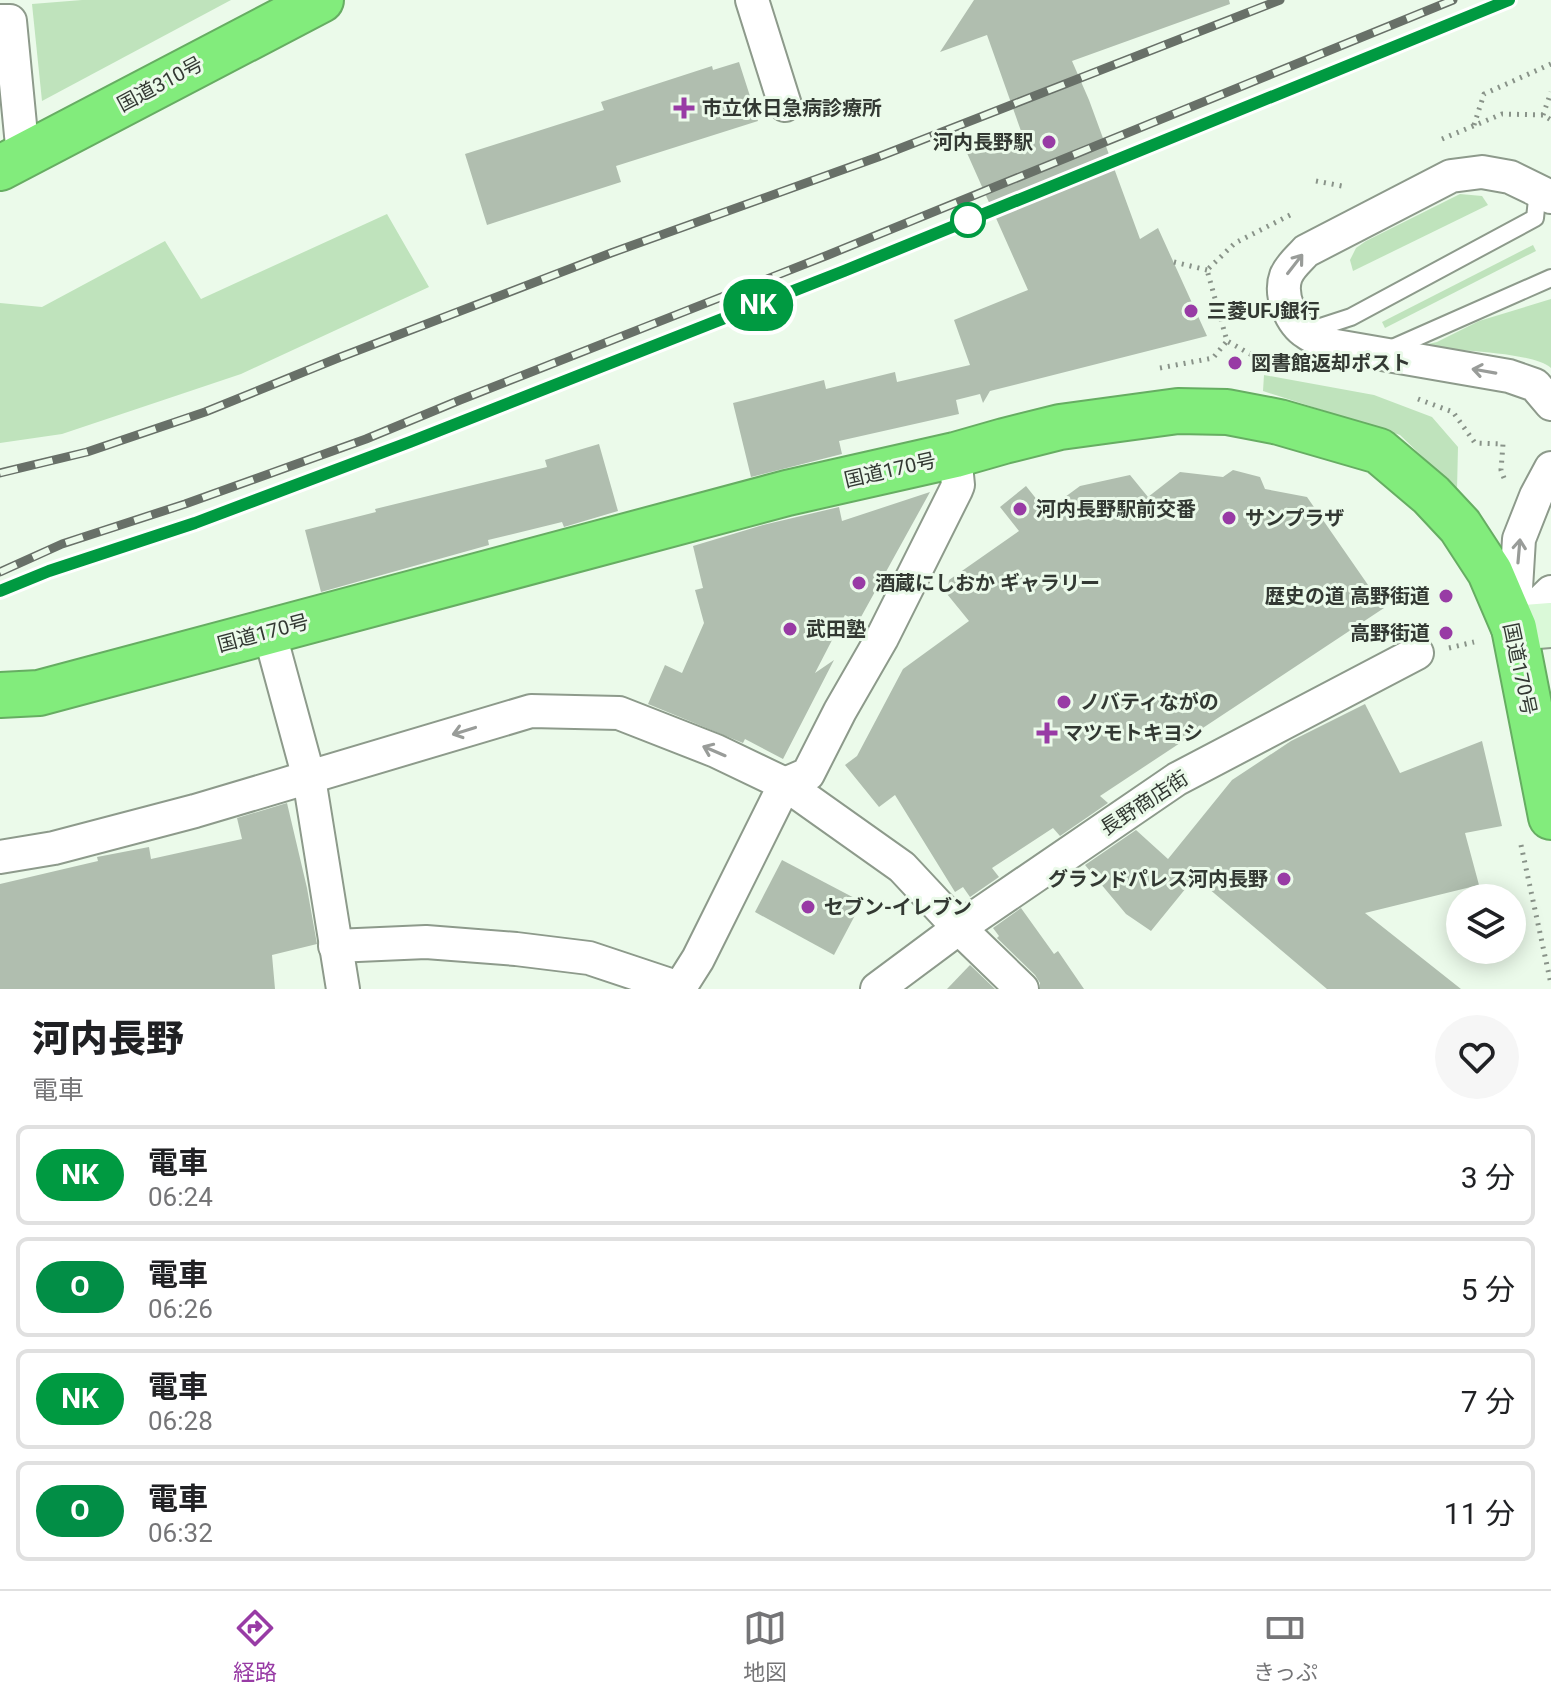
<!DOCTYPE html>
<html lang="ja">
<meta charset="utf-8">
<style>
:root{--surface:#fff;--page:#f6f6f6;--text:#202124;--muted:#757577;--line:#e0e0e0;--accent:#983ba5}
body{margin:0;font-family:Roboto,"Noto Sans JP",sans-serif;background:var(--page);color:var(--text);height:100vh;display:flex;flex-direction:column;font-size:30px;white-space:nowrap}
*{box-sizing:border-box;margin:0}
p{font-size:26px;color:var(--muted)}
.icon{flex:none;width:44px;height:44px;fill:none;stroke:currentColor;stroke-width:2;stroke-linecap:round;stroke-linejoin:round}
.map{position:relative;height:989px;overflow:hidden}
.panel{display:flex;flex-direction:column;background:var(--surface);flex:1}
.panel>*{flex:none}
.badge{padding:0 16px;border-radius:26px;font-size:28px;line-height:52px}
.tools{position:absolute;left:1446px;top:884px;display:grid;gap:16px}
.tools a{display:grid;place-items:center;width:80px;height:80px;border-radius:50%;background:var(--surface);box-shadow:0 4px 20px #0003;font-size:40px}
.map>.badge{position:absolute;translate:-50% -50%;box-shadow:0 0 0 4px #fff}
.round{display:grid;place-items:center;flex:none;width:84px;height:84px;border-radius:42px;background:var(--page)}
.head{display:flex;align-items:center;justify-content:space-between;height:136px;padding:0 32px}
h1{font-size:38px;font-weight:800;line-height:60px}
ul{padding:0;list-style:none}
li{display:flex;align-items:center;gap:24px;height:100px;margin:0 16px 12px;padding:0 16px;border:4px solid var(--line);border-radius:12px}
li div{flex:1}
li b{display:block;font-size:30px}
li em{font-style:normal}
li .badge{min-width:88px;font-weight:700;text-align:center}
.menu{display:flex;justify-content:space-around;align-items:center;height:112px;border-top:2px solid var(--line);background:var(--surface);font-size:22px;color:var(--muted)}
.menu a{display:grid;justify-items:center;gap:4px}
.menu .current{color:var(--accent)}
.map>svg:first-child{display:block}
.green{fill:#bfe3bc}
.building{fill:#b0beaf}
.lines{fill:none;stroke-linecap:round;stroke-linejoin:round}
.lane-casing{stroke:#8d9a8b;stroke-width:20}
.street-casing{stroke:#8d9a8b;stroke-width:36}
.secondary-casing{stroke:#8d9a8b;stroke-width:48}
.highway-casing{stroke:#66ad62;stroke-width:48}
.path{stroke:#899389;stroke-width:5;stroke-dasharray:2 6;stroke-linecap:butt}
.lane{stroke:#fff;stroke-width:16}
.street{stroke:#fff;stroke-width:32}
.secondary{stroke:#daf9d8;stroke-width:44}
.highway{stroke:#82ec7c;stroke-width:44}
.rail-casing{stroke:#687068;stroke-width:9}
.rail{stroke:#ebfaea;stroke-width:6;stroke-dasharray:18;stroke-linecap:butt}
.oneway{stroke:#999c99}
.line-casing{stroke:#fff;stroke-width:18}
.line{stroke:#009a41;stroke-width:12}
.poi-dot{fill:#983ba5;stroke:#ebfaea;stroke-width:3}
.stop-dot{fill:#fff;stroke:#009a41;stroke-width:4}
.labels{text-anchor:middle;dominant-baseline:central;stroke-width:6;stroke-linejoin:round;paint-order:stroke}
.street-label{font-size:20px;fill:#333933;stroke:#ebfaea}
.poi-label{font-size:20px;font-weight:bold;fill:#333933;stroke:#ebfaea;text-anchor:start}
</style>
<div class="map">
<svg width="1551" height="989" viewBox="0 0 1551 989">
<rect width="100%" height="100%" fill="#ebfaea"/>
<g class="green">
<polygon points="82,0 231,0 42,101 32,4"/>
<polygon points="1460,194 1482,196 1488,205 1353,271 1350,260 1356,248 1366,241"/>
<polygon points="387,214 429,287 241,374 62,434 0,443 0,303 42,307 165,241 201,299"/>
<polygon points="1533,245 1536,251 1385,328 1382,322"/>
<path d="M1551 299V368C1532 351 1444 350 1415 347L1437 342 1479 321Z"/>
<polygon points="1264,375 1374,395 1432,417 1458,447 1457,490 1400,435 1263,391"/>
</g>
<g class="building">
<polygon points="974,0 1229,0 1230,4 1072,61 1089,100 1140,239 1158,228 1207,336 990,391 983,403 980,394 956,400 959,414 839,441 842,454 751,477 733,403 824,380 826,389 895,372 897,382 970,365 954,320 1028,290 967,153 1021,131 987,35 940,52"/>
<polygon points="739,62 758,121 616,166 621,182 487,225 465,154 604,110 601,102 712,66 713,70"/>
<polygon points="599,444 618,511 564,527 562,522 488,540 489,545 321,592 305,530 376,512 375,509 547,467 545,460"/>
<polygon points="1233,470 1260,477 1265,489 1307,497 1384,608 1100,796 1108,803 1060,836 1053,828 992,868 999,877 970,897 963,887 955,892 895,795 879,807 845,765 857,756 903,669 969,621 947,594 949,580 1019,531 1000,507 1026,486 1046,511 1080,486 1130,475 1148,497 1180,472 1223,477"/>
<polygon points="930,492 861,617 849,617 845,615 815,673 834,660 783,759 745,739 743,743 648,704 665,665 682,673 704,623 695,590 703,588 693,546 763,525 839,507 842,521"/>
<polygon points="1365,704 1400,773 1482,741 1502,826 1465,833 1479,885 1365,913 1461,989 1327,989 1195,877 1151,931 1126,914 1085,865 1136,830 1168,859 1232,780 1291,741"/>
<polygon points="287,803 307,888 317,944 272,955 275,989 0,989 0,884 98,861 97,857 149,847 151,859 242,839 237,818"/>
<polygon points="782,860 862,902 834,955 755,912"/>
<polygon points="1021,908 1054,954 1058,951 1084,989 1040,989 1040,983 1035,975 997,938 999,936 993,928"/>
<polygon points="970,965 995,989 947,989"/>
</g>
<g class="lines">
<defs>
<g id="lane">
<polyline points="1308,331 1351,317 1535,218 1538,190"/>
<polyline points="1388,350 1551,278"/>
</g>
<g id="street">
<polyline points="752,0 785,105"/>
<polyline points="0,21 10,21 23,156"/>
<path d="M1551 197 1510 177 1482 172 1451 176 1306 251C1299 259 1290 266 1286 276 1279 295 1291 323 1307 333 1314 338 1323 341 1330 345L1509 376 1535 385 1551 404"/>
<polyline points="1514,621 1519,539 1536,496 1551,468"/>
<polyline points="1514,628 1551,592"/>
<polyline points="269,631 309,778 343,989"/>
<polyline points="0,857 54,848 195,811 531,711 619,713 716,751 785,784 902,867 959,928 1022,989"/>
<polyline points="335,946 426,942 516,949 589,958 679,988"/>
<polyline points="679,989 698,959 785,784 808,774 840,711 882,638 956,490 958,485 955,455"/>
<polyline points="877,989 959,928 1177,779 1417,653"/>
</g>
<polyline id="secondary" points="1514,628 1551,625"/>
<g id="highway">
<polyline points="0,168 321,0"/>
<polyline points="0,695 39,693 787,493 955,455 1004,441 1060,427 1178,411 1227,412 1279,422 1379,451 1431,495 1460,526 1490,572 1514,628 1551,817"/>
</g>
</defs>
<use href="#lane" class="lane-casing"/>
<use href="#street" class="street-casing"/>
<use href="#secondary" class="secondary-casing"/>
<use href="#highway" class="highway-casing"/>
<g class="path">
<polyline points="1543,115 1551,92"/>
<polyline points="1474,125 1484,94 1551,64"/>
<polyline points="1442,139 1502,114 1543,115 1551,120"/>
<polyline points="1316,181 1347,187"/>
<polyline points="1290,215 1235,243 1207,270 1227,341 1268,364 1295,369"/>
<polyline points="1174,262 1207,270"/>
<polyline points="1160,368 1213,358 1227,341"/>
<polyline points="1418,399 1453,412 1475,443 1503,444 1501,470 1504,478"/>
<polyline points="1449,648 1474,642"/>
<polyline points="1521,845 1551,984"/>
</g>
<use href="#lane" class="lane"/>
<use href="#street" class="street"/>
<use href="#secondary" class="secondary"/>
<use href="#highway" class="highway"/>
<defs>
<g id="rail">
<polyline points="0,473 87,452 205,412 338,358 611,253 878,157 1280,0"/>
<polyline points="0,572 62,544 185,504 366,439 460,400 828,255 1453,0"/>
<polyline points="0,591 49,571 195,523 410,442 844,271 1509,0"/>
</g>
</defs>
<use href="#rail" class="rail-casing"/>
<use href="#rail" class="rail"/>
</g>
<defs><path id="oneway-shaft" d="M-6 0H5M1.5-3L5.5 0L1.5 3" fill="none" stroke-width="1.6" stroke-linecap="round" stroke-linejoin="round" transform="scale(2)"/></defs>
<g class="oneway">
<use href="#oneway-shaft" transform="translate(1295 264) rotate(-52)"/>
<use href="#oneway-shaft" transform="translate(1484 371) rotate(-170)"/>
<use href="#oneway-shaft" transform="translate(1519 551) rotate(-85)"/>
<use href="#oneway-shaft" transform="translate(464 731) rotate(163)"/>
<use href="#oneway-shaft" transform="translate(714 751) rotate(-157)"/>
</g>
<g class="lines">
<defs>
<polyline id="line" points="0,591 49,571 195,523 410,442 844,271 1509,0"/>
</defs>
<use href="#line" class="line-casing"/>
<use href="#line" class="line"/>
</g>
<g class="poi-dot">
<path d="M680 96h8v8h8v8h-8v8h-8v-8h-8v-8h8z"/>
<circle cx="1049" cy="142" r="8"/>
<circle cx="1191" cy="311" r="8"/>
<circle cx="1235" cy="363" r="8"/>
<circle cx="1020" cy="509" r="8"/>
<circle cx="1229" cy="518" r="8"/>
<circle cx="859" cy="583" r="8"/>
<circle cx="1446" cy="596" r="8"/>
<circle cx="790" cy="629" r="8"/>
<circle cx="1446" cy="633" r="8"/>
<circle cx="1064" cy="702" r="8"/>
<path d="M1043 721h8v8h8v8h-8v8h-8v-8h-8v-8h8z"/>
<circle cx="1284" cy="879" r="8"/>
<circle cx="808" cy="907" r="8"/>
</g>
<circle class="stop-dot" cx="968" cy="220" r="16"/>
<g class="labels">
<g class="street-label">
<text transform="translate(160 84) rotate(-28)">国道310号</text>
<text transform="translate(890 470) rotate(-13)">国道170号</text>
<text transform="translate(263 633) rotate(-15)">国道170号</text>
<text transform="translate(1520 669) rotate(78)">国道170号</text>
<text transform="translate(1144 803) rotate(-33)">長野商店街</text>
</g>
<g class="poi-label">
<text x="702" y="108">市立休日急病診療所</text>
<text x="1033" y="142" text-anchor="end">河内長野駅</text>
<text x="1207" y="311">三菱UFJ銀行</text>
<text x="1251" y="363">図書館返却ポスト</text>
<text x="1036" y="509">河内長野駅前交番</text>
<text x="1245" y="518">サンプラザ</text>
<text x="875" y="583">酒蔵にしおか ギャラリー</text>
<text x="1430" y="596" text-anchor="end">歴史の道 高野街道</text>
<text x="806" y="629">武田塾</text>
<text x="1430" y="633" text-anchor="end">高野街道</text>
<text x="1080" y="702">ノバティながの</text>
<text x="1063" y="733">マツモトキヨシ</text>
<text x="1268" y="879" text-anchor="end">グランドパレス河内長野</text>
<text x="824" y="907">セブン-イレブン</text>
</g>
</g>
</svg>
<div class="tools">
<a><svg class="icon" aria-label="layers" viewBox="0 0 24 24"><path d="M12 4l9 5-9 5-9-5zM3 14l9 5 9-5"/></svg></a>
</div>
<b class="badge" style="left:758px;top:305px;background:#009a41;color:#fff">NK</b>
</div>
<section class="panel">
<div class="head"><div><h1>河内長野</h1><p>電車</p></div><a class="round"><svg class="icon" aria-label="heart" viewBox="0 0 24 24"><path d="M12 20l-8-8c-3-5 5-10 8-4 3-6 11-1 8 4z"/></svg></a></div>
<ul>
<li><span class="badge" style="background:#009a41;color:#fff">NK</span><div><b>電車</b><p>06:24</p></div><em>3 分</em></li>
<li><span class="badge" style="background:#028e46;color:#fff">O</span><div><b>電車</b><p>06:26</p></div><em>5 分</em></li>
<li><span class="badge" style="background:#009a41;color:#fff">NK</span><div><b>電車</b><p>06:28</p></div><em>7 分</em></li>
<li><span class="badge" style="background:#028e46;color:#fff">O</span><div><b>電車</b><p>06:32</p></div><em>11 分</em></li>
</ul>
</section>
<nav class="menu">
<a class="current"><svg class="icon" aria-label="directions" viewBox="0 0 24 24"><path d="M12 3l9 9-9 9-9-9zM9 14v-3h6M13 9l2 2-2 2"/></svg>経路</a>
<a><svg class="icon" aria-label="map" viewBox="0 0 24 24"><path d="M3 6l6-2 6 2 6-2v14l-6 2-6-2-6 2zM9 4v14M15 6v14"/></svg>地図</a>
<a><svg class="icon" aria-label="tickets" viewBox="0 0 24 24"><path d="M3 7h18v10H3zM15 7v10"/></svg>きっぷ</a>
</nav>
